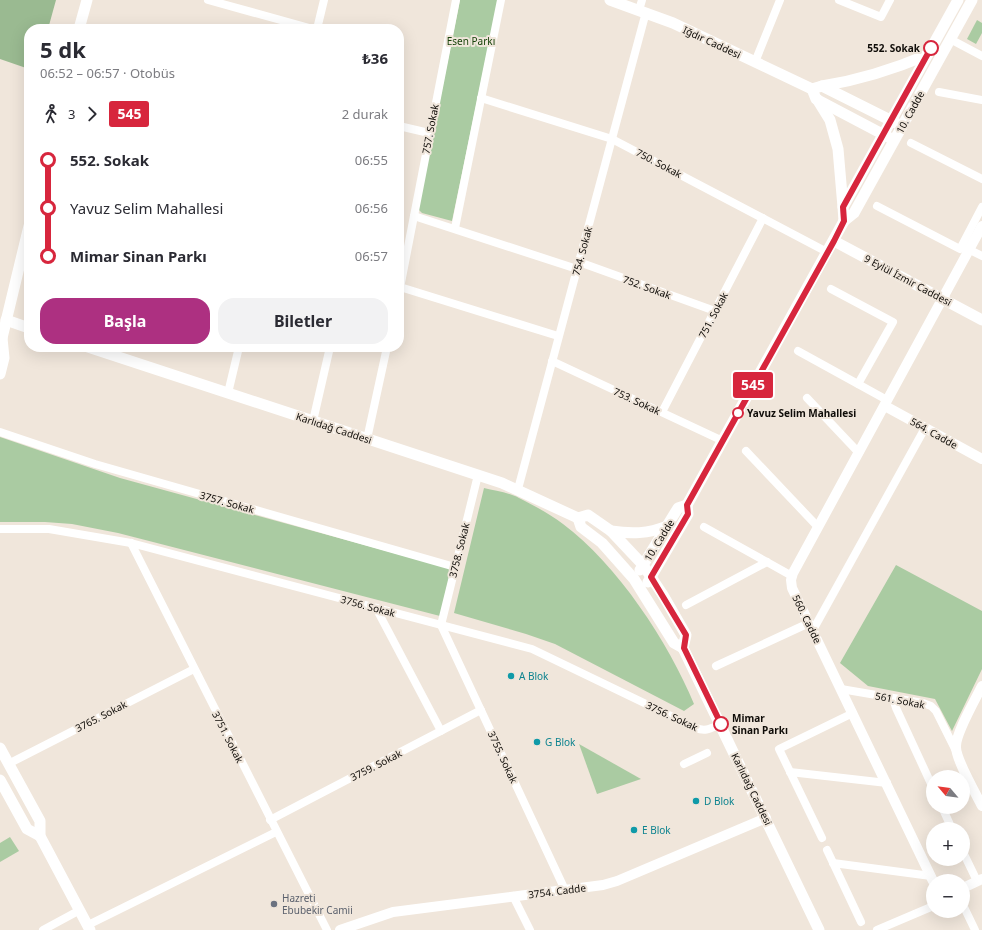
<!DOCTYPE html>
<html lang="tr">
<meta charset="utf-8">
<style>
:root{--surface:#fff;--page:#f2f2f3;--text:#2b2b33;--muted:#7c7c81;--accent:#ad3081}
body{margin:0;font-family:"Noto Sans",sans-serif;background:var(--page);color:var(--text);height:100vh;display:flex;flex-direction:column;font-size:15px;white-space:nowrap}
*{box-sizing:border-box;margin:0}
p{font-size:13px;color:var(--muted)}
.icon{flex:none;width:22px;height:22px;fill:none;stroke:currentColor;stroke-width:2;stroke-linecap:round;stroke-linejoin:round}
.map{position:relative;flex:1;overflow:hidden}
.side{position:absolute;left:24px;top:24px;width:380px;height:328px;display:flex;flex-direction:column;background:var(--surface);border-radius:16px;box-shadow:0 4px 16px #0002}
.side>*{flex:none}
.badge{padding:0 8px;border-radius:3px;font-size:14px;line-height:26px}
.needle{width:26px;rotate:299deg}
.buttons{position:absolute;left:926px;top:770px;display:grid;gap:8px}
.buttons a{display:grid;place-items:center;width:44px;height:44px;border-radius:50%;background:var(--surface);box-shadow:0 4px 16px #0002;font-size:20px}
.map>.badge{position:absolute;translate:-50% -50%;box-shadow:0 0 0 2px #fff}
.legs{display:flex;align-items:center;gap:6px;height:44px;padding:0 16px;font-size:13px}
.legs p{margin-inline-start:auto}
.head{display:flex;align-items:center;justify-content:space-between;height:68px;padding:0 16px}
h1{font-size:22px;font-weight:700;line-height:30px}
.primary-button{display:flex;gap:8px;margin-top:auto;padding:8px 16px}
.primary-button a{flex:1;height:46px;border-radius:16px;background:var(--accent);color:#fff;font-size:16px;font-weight:700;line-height:46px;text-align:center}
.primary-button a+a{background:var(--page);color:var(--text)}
ul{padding:0 16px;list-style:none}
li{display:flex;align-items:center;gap:14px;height:48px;font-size:15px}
li i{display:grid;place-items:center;width:6px;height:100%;margin:0 5px;background:currentColor}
li i::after{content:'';width:10px;height:10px;margin:-5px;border:3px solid;border-radius:50%;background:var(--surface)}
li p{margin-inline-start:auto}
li:first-child i{background:linear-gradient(#0000 50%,currentColor 0)}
li:last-child i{background:linear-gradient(currentColor 50%,#0000 0)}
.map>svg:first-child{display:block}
.green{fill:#aacba2}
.forest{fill:#9aba91}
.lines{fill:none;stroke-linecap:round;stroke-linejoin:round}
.minor{stroke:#fff;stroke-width:8}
.tertiary{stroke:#fff;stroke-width:10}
.secondary{stroke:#fff;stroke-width:11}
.line-1-casing{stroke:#fff;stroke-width:9}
.line-1{stroke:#d7263d;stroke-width:6}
.stop-1-dot{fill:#fff;stroke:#d7263d;stroke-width:2}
.culture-dot{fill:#0f9aa8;stroke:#f0e6db;stroke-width:1.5}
.worship-dot{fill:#6b7280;stroke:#f0e6db;stroke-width:1.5}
.labels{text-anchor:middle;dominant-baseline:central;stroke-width:4;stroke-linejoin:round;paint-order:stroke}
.park-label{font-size:10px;fill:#18440b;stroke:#f0e6db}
.street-label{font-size:10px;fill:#0f0c08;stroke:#f0e6db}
.stop-label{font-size:10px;font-weight:bold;fill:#0f0c08;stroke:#f0e6db;text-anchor:start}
.culture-label{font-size:10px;fill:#0d838f;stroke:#f0e6db;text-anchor:start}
.worship-label{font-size:10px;fill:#5b616d;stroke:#f0e6db;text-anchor:start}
</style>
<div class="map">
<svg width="982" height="930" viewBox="0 0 982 930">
<rect width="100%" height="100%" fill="#f0e6db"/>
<g class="green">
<polygon points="460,0 498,0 452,221 422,213 418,209"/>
<polygon points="977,20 982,23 982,33 976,44 967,39"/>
<polygon points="0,437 120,478 452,569 440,616 118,533 72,524 45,522 0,522"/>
<path d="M484 488C495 491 508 492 519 498 533 505 550 514 563 524 617 564 669 643 694 704L684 711 555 644 526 634 454 613Z"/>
<polygon points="896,565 982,611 982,669 952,731 935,699 868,686 840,663"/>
<polygon points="579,744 641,779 597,794"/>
<polygon points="10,837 19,851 0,862 0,843"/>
</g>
<polygon class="forest" points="0,0 56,0 48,29 29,29 29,69 0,59"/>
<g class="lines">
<g class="minor">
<polyline points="208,0 313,29"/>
<polyline points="839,0 881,17 890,0"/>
<polyline points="639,10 642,0"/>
<polyline points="317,29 324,0"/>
<polyline points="950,39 982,56"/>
<polyline points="755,62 780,0"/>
<polyline points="939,92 982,100"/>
<polyline points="481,98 612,139 827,252"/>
<polyline points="399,126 429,133"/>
<polyline points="911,143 982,179"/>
<polyline points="877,206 960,249 982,207"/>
<polyline points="414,216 577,269"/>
<polyline points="455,228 501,0"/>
<polyline points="970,250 982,256"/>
<polyline points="579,262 715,311"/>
<polyline points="400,287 558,336"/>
<polyline points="831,289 893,322 858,384"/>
<polyline points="399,293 456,0"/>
<polyline points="798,351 887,400"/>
<polyline points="552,361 723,441"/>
<polyline points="228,393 239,347"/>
<polyline points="807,398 859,453"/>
<polyline points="662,412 763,218"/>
<polyline points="313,421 330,347"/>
<polyline points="0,432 95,464 455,567"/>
<polyline points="367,439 387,347"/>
<polyline points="746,451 818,527"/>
<polyline points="478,475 441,625 565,890"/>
<polyline points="518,489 646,12"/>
<polyline points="704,527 792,576"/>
<path d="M0 529H49L131 543 532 649 696 728C706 732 711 728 721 724"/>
<polyline points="131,543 327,930"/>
<polyline points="686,605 767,562"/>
<polyline points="376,608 441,731"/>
<polyline points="813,630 925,428"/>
<polyline points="716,666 809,623"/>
<polyline points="841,689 923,703 931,706 936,711 956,751"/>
<polyline points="893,698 896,708 933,788"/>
<polyline points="8,764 194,669"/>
<polyline points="684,764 707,753"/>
<polyline points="790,772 887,783"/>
<polyline points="942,807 952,829"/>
<polyline points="270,820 481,710"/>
<polyline points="822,838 779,749 853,713"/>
<polyline points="827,850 861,922"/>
<polyline points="963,852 977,881"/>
<polyline points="833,863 931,876"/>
<polyline points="513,896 530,930"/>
<polyline points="963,905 975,930"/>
<polyline points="88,925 276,832"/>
<polyline points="43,930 80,910"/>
<polyline points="877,930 931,907 933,902"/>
</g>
<g class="tertiary">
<polyline points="885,406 982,459"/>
<path d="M982 686C975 700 956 733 956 746 955 758 976 794 982 806"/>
<polyline points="933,881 792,588 791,580 793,573 982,226"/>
<polyline points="963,888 982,879"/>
<polyline points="340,930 393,912 603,885 617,881 766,818"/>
</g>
<g class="secondary">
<polyline points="610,0 673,23 812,89"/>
<polyline points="958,0 843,207 844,221 854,213 972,0"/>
<polyline points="79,29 87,0"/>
<path d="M822 86C859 80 892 70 927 55"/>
<polyline points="817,99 830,120 838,149 843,207"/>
<polyline points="890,138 816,99 812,89 822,86 896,123"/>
<polyline points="834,241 982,320"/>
<polyline points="6,320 29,328"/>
<polyline points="2,338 29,226"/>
<polyline points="0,340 2,338 4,358 0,374"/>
<polyline points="88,347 502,483 578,518"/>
<polyline points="687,505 844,221"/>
<polygon points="588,515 611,531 643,565 663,595 686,635 683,648 674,643 634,579 602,543 581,527 578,518"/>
<path d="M611 531C631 534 648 534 667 526"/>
<polyline points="640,570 678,508 687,505 688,514 648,582"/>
<polyline points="683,648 819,930"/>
<polyline points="0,748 40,821 40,836 90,930"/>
<polyline points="0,780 27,829 40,836"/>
</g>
</g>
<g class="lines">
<defs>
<polyline id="line-1" points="721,724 684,648 686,635 651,577 688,514 687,505 834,241 844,221 843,207 931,48"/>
</defs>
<use href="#line-1" class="line-1-casing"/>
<use href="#line-1" class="line-1"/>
</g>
<g class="stop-1-dot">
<circle cx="931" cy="48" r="7"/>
<circle cx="738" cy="413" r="5"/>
<circle cx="721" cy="724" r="7"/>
</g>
<g class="culture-dot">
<circle cx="511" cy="676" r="4"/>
<circle cx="537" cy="742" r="4"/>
<circle cx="696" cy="801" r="4"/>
<circle cx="634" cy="830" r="4"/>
</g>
<circle class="worship-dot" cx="274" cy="904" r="4"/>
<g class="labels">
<g class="park-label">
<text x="471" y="41">Esen Parkı</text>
</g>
<g class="street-label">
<text transform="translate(712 42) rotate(25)">Iğdır Caddesi</text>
<text transform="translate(910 112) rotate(-61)">10. Cadde</text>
<text transform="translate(430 129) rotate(-79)">757. Sokak</text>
<text transform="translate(659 163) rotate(28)">750. Sokak</text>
<text transform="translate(582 251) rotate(-75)">754. Sokak</text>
<text transform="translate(908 280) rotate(28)">9 Eylül İzmir Caddesi</text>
<text transform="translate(647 287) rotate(20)">752. Sokak</text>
<text transform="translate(713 315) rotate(-62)">751. Sokak</text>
<text transform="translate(637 401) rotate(25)">753. Sokak</text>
<text transform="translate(334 428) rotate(18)">Karlıdağ Caddesi</text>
<text transform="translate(934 433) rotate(29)">564. Cadde</text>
<text transform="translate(227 502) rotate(16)">3757. Sokak</text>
<text transform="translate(659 540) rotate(-58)">10. Cadde</text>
<text transform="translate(459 550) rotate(-76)">3758. Sokak</text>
<text transform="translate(368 606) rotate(15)">3756. Sokak</text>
<text transform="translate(807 619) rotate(64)">560. Cadde</text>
<text transform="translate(900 700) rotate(11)">561. Sokak</text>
<text transform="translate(101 716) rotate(-27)">3765. Sokak</text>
<text transform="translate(672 716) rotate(25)">3756. Sokak</text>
<text transform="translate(228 737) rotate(63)">3751. Sokak</text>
<text transform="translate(503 757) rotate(65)">3755. Sokak</text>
<text transform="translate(376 765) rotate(-27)">3759. Sokak</text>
<text transform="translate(752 789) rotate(64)">Karlıdağ Caddesi</text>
<text transform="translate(557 891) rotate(-7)">3754. Cadde</text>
</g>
<g class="stop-label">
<text x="920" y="48" text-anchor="end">552. Sokak</text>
<text x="747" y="413">Yavuz Selim Mahallesi</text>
<text x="732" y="718">Mimar<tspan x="732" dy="12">Sinan Parkı</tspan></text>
</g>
<g class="culture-label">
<text x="519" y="676">A Blok</text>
<text x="545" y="742">G Blok</text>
<text x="704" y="801">D Blok</text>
<text x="642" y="830">E Blok</text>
</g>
<g class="worship-label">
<text x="282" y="898">Hazreti<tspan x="282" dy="12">Ebubekir Camii</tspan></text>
</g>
</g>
</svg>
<div class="buttons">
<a><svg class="needle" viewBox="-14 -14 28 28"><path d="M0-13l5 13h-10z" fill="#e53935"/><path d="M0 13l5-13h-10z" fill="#7c7c81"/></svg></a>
<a>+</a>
<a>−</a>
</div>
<b class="badge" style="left:753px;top:385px;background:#d7263d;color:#fff">545</b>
<section class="side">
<div class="head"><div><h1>5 dk</h1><p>06:52 – 06:57 · Otobüs</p></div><b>₺36</b></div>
<div class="legs"><svg class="icon" aria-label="walk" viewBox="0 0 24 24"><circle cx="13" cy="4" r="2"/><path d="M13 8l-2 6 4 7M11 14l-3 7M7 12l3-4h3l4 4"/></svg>3<svg class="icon" aria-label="forward" viewBox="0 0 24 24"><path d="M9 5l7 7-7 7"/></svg><b class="badge" style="background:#d7263d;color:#fff">545</b><p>2 durak</p></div>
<ul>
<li><i style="color:#d7263d"></i><b>552. Sokak</b><p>06:55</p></li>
<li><i style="color:#d7263d"></i><span>Yavuz Selim Mahallesi</span><p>06:56</p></li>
<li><i style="color:#d7263d"></i><b>Mimar Sinan Parkı</b><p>06:57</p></li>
</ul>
<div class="primary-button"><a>Başla</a><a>Biletler</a></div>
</section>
</div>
